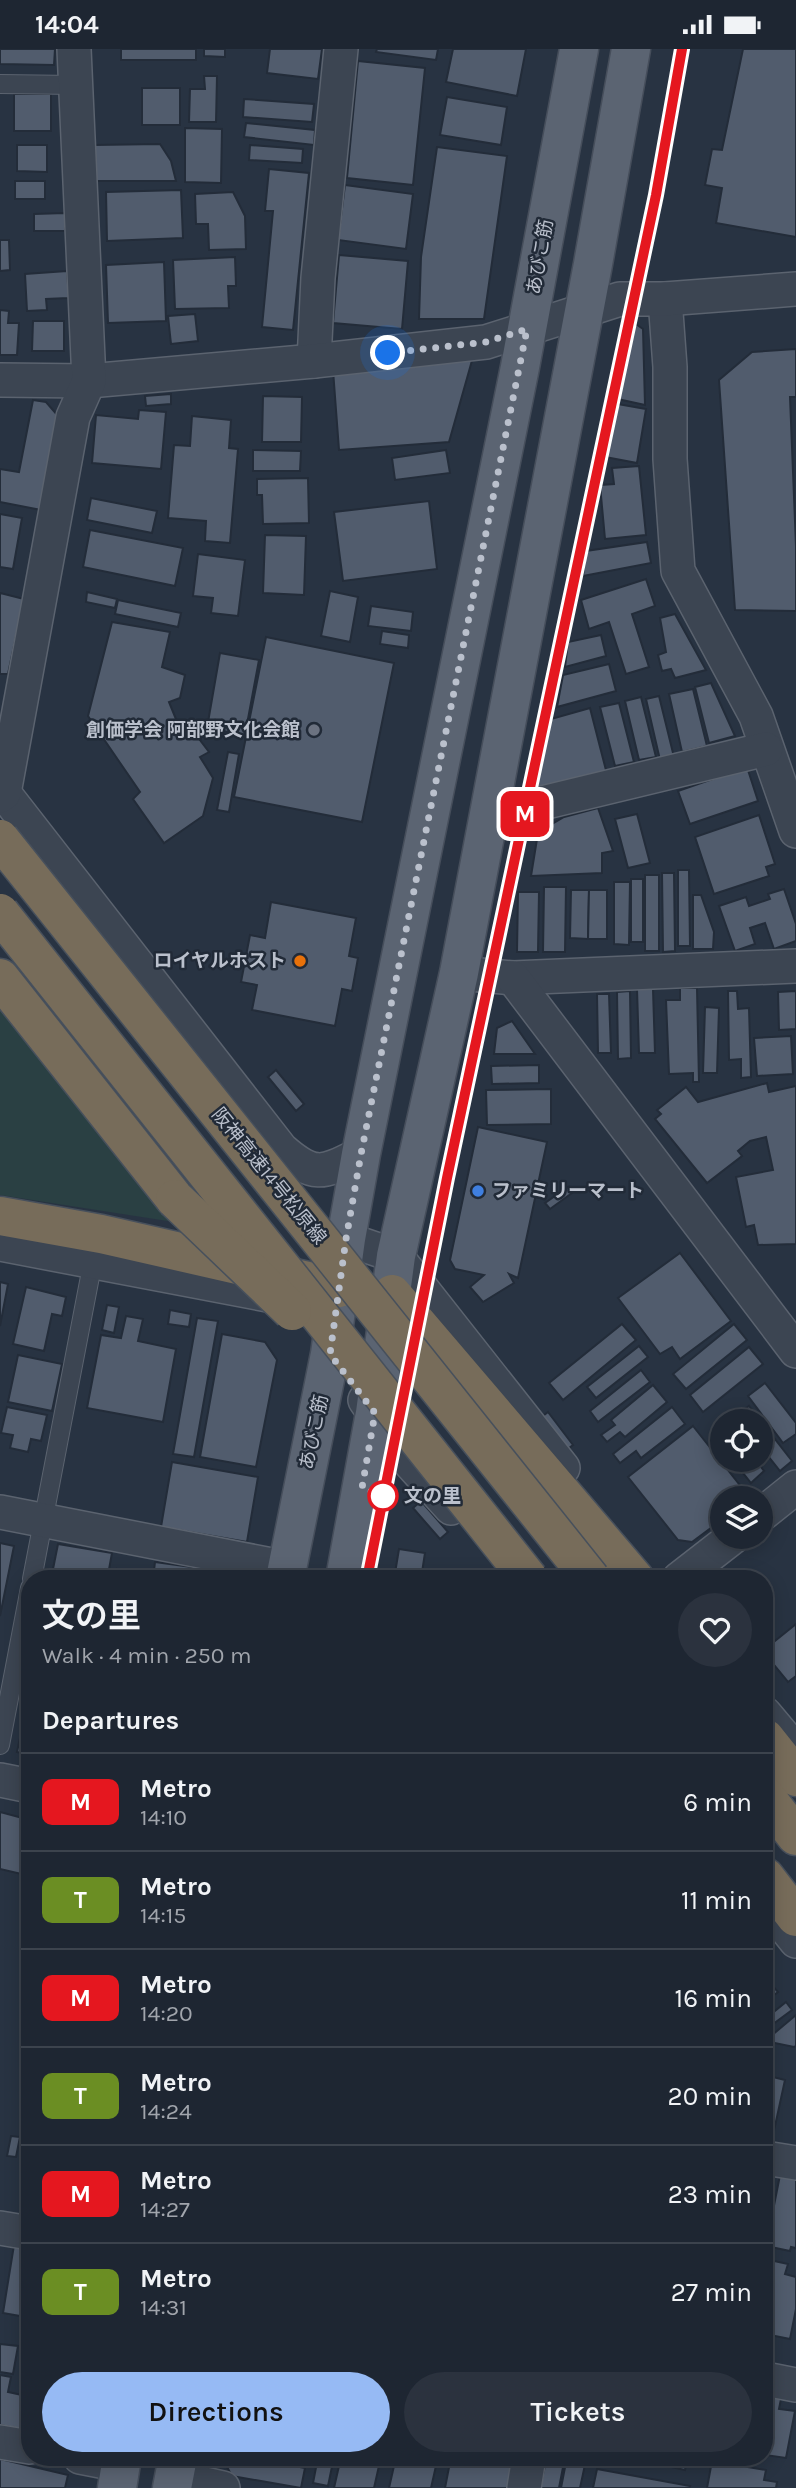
<!DOCTYPE html>
<meta charset="utf-8">
<style>
:root{--surface:#1e2632;--page:#2b323e;--text:#f1f3f6;--muted:#a1a5ac;--line:#3c434d;--accent:#96baf4}
body{margin:0;font-family:Karla,"Noto Sans JP",sans-serif;background:var(--page);color:var(--text);height:100vh;display:flex;flex-direction:column;font-size:26px;white-space:nowrap}
*{box-sizing:border-box;margin:0}
p{font-size:23px;color:var(--muted)}
.icon{flex:none;width:38px;height:38px;fill:none;stroke:currentColor;stroke-width:2;stroke-linecap:round;stroke-linejoin:round}
.map{position:relative;flex:1;overflow:hidden}
.panel{position:absolute;left:21px;top:1521px;width:752px;height:896px;display:flex;flex-direction:column;background:var(--surface);border-radius:28px;box-shadow:0 4px 18px #0003,0 0 0 2px var(--line)}
.panel>*{flex:none}
.badge{padding:0 14px;border-radius:10px;font-size:24px;line-height:46px}
.fabs{position:absolute;left:710px;top:1360px;display:grid;gap:14px}
.fabs a{display:grid;place-items:center;width:63px;height:63px;border-radius:50%;background:var(--surface);box-shadow:0 4px 18px #0003,0 0 0 2px var(--line);font-size:35px}
.you{position:absolute;width:35px;height:35px;margin:-18px;border:5px solid #fff;border-radius:50%;background:#1a73e8;box-shadow:0 0 0 10px #1a73e833}
.map>.badge{position:absolute;translate:-50% -50%;box-shadow:0 0 0 4px #fff}
h2{padding:0 21px;font-size:26px;line-height:63px}
.round{display:grid;place-items:center;flex:none;width:74px;height:74px;border-radius:37px;background:var(--page)}
.overview{display:flex;align-items:center;justify-content:space-between;height:119px;padding:0 21px}
h1{font-size:33px;font-weight:600;line-height:52px}
.action{display:flex;gap:14px;margin-top:auto;padding:14px 21px}
.action a{flex:1;height:80px;border-radius:42px;background:var(--accent);color:#111;font-size:28px;font-weight:600;line-height:80px;text-align:center}
.action a+a{background:var(--page);color:var(--text)}
ul{padding:0;list-style:none}
li{display:flex;align-items:center;gap:21px;height:98px;padding:0 21px;border-top:2px solid var(--line)}
li div{flex:1}
li b{display:block;font-size:26px}
li em{font-style:normal}
li .badge{min-width:77px;font-weight:700;text-align:center}
.status{display:flex;justify-content:space-between;align-items:center;height:49px;padding:0 35px;background:var(--surface);direction:ltr}
.status svg{height:19px;fill:currentColor}
.map>svg:first-child{display:block}
.green{fill:#2a4043}
.building{fill:#515c6d;stroke:#232c39;stroke-width:2}
.lines{fill:none;stroke-linecap:round;stroke-linejoin:round}
.service-casing{stroke:#5b636f;stroke-width:20}
.minor-casing{stroke:#5b636f;stroke-width:36}
.primary-casing{stroke:#464e5b;stroke-width:41}
.motorway-casing{stroke:#47505c;stroke-width:41}
.service{stroke:#3c4552;stroke-width:18}
.minor{stroke:#3c4552;stroke-width:33}
.primary{stroke:#5b6472;stroke-width:38}
.motorway{stroke:#776c5a;stroke-width:38}
.motorway-bridge-casing{stroke:#47505c;stroke-width:41;stroke-linecap:butt}
.motorway-bridge{stroke:#776c5a;stroke-width:38}
.line-casing{stroke:#fff;stroke-width:16}
.line{stroke:#e5171f;stroke-width:10}
.walk{stroke:#bac0cc;stroke-width:7;stroke-dasharray:0 12.6}
.worship-dot{fill:#6b7280;stroke:#212a37;stroke-width:2.5}
.food-dot{fill:#e8710a;stroke:#212a37;stroke-width:2.5}
.shop-dot{fill:#3f7fe0;stroke:#212a37;stroke-width:2.5}
.stop-dot{fill:#fff;stroke:#e5171f;stroke-width:3.5}
.labels{text-anchor:middle;dominant-baseline:central;stroke-width:5;stroke-linejoin:round;paint-order:stroke}
.street-label{font-size:19px;fill:#bac0cc;stroke:#212a37}
.poi-label{font-size:19px;font-weight:bold;fill:#bac0cc;stroke:#212a37;text-anchor:end}
.stop-label{font-size:19px;font-weight:bold;fill:#bac0cc;stroke:#212a37;text-anchor:start}
</style>
<div class="status"><b>14:04</b><svg viewBox="0 0 49 12"><path d="M0 12V9h3v3zM5 12V6h3v6zM10 12V3h3v9zM15 12V0h3v12zM26 1h20v11H26zM47 4h2v5h-2z"/></svg></div>
<div class="map">
<svg width="796" height="2439" viewBox="0 0 796 2439">
<rect width="100%" height="100%" fill="#283342"/>
<polygon class="green" points="0,911 174,1173 0,1146"/>
<g class="building">
<polygon points="0,0 55,0 54,16 0,15"/>
<rect x="121" y="0" width="75" height="11"/>
<polygon points="204,0 225,0 225,8 204,7"/>
<polygon points="270,0 322,0 318,30 267,24"/>
<polygon points="377,0 438,0 436,11 376,3"/>
<polygon points="453,0 526,0 517,47 446,33"/>
<polygon points="743,0 796,0 796,188 716,174 722,139 705,136 712,100 722,101"/>
<polygon points="358,12 425,19 413,136 347,129"/>
<polygon points="204,27 217,27 216,73 189,73 190,40 205,40"/>
<rect x="142" y="39" width="38" height="37"/>
<rect x="14" y="45" width="37" height="37"/>
<polygon points="447,48 507,58 501,96 440,86"/>
<polygon points="244,50 314,55 312,73 243,68"/>
<polygon points="246,74 315,81 314,96 244,88"/>
<polygon points="185,79 222,80 221,134 185,133"/>
<polygon points="160,95 171,112 176,132 94,132 94,96"/>
<polygon points="17,96 47,96 47,123 17,122"/>
<polygon points="250,96 303,100 302,114 249,111"/>
<polygon points="437,98 507,107 484,270 419,270 421,208"/>
<polygon points="269,120 309,124 293,281 262,278 273,162 265,162"/>
<rect x="15" y="132" width="30" height="18"/>
<polygon points="345,136 413,145 406,200 338,191"/>
<polygon points="181,141 183,189 107,192 106,143"/>
<polygon points="233,143 245,167 246,200 209,201 208,175 196,175 195,145"/>
<polygon points="65,164 65,182 34,182 34,165"/>
<polygon points="0,191 9,191 10,221 0,222"/>
<polygon points="339,206 408,212 402,280 333,274"/>
<polygon points="235,208 236,237 228,237 229,259 175,260 173,211"/>
<polygon points="164,213 166,272 108,274 106,216"/>
<polygon points="67,222 69,249 46,250 47,261 27,262 25,225"/>
<polygon points="0,261 9,262 8,274 19,274 17,306 0,306"/>
<polygon points="195,265 198,292 171,295 168,267"/>
<polygon points="630,271 643,280 645,356 613,349"/>
<polygon points="33,272 64,272 64,302 32,302"/>
<polygon points="796,300 796,348 790,348 796,497 796,562 735,561 719,331 752,303"/>
<polygon points="473,308 449,393 339,401 333,321"/>
<polygon points="171,345 171,355 146,357 145,347"/>
<polygon points="263,347 302,348 301,393 262,393"/>
<polygon points="33,351 46,353 59,368 41,461 0,453 0,420 19,423"/>
<polygon points="612,354 646,360 637,414 600,407"/>
<polygon points="139,361 166,363 161,420 92,414 96,366 138,370"/>
<polygon points="192,367 231,371 229,399 238,400 230,494 205,492 206,472 168,469 174,396 190,397"/>
<polygon points="253,401 301,402 300,422 253,422"/>
<polygon points="446,401 450,424 395,431 392,409"/>
<polygon points="639,417 646,486 605,490 600,436 614,435 612,419"/>
<polygon points="308,429 309,474 263,475 262,446 257,446 257,430"/>
<polygon points="91,449 157,462 152,484 87,471"/>
<polygon points="429,452 437,520 343,532 334,463"/>
<polygon points="0,465 22,469 13,520 0,518"/>
<polygon points="90,481 183,499 175,537 83,518"/>
<polygon points="265,486 306,487 304,546 263,544"/>
<polygon points="647,493 651,514 583,527 586,502"/>
<polygon points="198,505 245,511 238,567 211,564 213,549 193,547"/>
<polygon points="646,530 655,557 632,565 649,618 626,625 609,573 589,580 581,551"/>
<polygon points="330,542 358,548 350,593 321,587"/>
<polygon points="87,543 117,550 115,559 86,553"/>
<polygon points="0,544 24,550 8,625 0,625"/>
<polygon points="118,551 181,564 178,578 115,565"/>
<polygon points="371,557 413,563 411,582 368,577"/>
<polygon points="675,565 706,621 675,629 671,620 662,622 658,606 666,603 660,569"/>
<polygon points="112,573 170,583 162,618 185,626 180,649 169,653 182,685 193,682 209,703 200,708 213,729 203,767 164,794 133,750 140,743 88,667"/>
<polygon points="382,582 409,586 408,599 380,595"/>
<polygon points="601,586 606,607 565,618 568,593"/>
<polygon points="266,588 394,614 362,773 234,748"/>
<polygon points="220,604 259,611 245,686 207,679"/>
<polygon points="609,615 616,642 557,658 563,626"/>
<polygon points="711,634 735,687 709,694 695,638"/>
<polygon points="693,640 707,697 682,703 669,645"/>
<polygon points="659,647 674,708 660,711 646,650"/>
<polygon points="641,648 656,708 639,711 625,652"/>
<polygon points="619,654 634,713 615,717 600,658"/>
<polygon points="590,659 608,729 536,739 551,670"/>
<polygon points="228,703 239,705 229,763 217,761"/>
<polygon points="747,718 758,752 690,775 678,742"/>
<polygon points="598,759 613,802 602,804 602,824 531,827 537,790 547,778 564,768"/>
<polygon points="637,765 650,814 628,819 615,770"/>
<polygon points="759,766 775,815 766,818 769,827 714,845 695,788"/>
<polygon points="678,821 689,821 690,897 678,897"/>
<polygon points="662,824 674,824 675,902 663,903"/>
<rect x="645" y="826" width="14" height="76"/>
<rect x="631" y="830" width="12" height="63"/>
<polygon points="614,833 630,833 629,896 614,895"/>
<polygon points="544,838 566,838 565,903 543,903"/>
<polygon points="784,840 796,875 796,892 774,900 765,874 750,879 755,895 735,902 719,857 746,848 749,857 770,850 768,845"/>
<polygon points="571,841 589,841 588,890 570,889"/>
<polygon points="589,841 607,841 607,890 588,890"/>
<polygon points="518,843 539,843 538,903 517,903"/>
<polygon points="693,846 701,846 714,883 713,900 693,900"/>
<polygon points="271,853 356,869 349,907 358,909 352,942 342,940 335,977 252,961 257,936 241,933 250,886 265,889"/>
<polygon points="680,939 697,939 699,1033 693,1033 693,1024 669,1025 666,951 680,951"/>
<polygon points="637,940 653,940 655,1004 639,1004"/>
<polygon points="630,942 631,1009 618,1010 617,943"/>
<polygon points="728,942 737,942 738,960 749,959 751,1028 741,1029 741,1010 729,1011"/>
<polygon points="796,942 796,980 779,981 778,943"/>
<polygon points="597,945 609,945 611,1004 598,1004"/>
<polygon points="705,958 719,959 717,1024 703,1024"/>
<polygon points="512,972 535,1005 494,1005 497,979"/>
<polygon points="791,987 793,1025 757,1027 754,989"/>
<polygon points="539,1016 539,1034 492,1035 491,1017"/>
<polygon points="276,1021 304,1055 296,1062 268,1028"/>
<polygon points="767,1034 769,1043 796,1037 796,1195 758,1196 754,1176 746,1178 736,1128 773,1121 766,1088 750,1092 738,1102 742,1107 707,1134 655,1070 661,1065 657,1061 686,1038 698,1053"/>
<polygon points="551,1040 551,1075 487,1076 486,1041"/>
<polygon points="478,1078 547,1093 518,1229 509,1225 514,1234 483,1253 470,1238 484,1226 455,1220 450,1211"/>
<polygon points="568,1138 572,1144 550,1160 545,1154"/>
<polygon points="680,1204 731,1272 680,1310 672,1298 660,1305 618,1249"/>
<polygon points="0,1233 8,1235 0,1277"/>
<polygon points="26,1238 66,1248 62,1267 52,1265 44,1302 13,1295"/>
<polygon points="107,1256 119,1258 114,1284 102,1281"/>
<polygon points="170,1261 191,1265 189,1278 168,1275"/>
<polygon points="126,1267 143,1270 138,1292 176,1300 163,1373 87,1359 101,1286 121,1289"/>
<polygon points="197,1269 218,1272 194,1408 173,1405"/>
<polygon points="622,1275 636,1291 563,1351 549,1334"/>
<polygon points="734,1275 747,1291 686,1340 673,1325"/>
<polygon points="222,1285 265,1293 277,1311 256,1418 200,1408"/>
<polygon points="639,1297 648,1308 596,1349 587,1338"/>
<polygon points="749,1298 763,1315 703,1363 690,1346"/>
<polygon points="18,1306 62,1315 52,1362 8,1353"/>
<polygon points="641,1321 650,1333 598,1373 590,1362"/>
<polygon points="765,1334 796,1374 796,1385 783,1394 748,1347"/>
<polygon points="653,1336 667,1353 625,1388 620,1383 607,1393 601,1386 615,1376 611,1371"/>
<polygon points="749,1357 761,1372 741,1372 737,1366"/>
<polygon points="7,1358 47,1366 41,1392 31,1390 28,1403 10,1399 13,1386 1,1384"/>
<polygon points="672,1358 685,1375 641,1409 636,1402 620,1414 613,1405"/>
<polygon points="548,1363 573,1396 565,1402 539,1370"/>
<polygon points="761,1372 792,1412 780,1422 761,1398"/>
<polygon points="723,1375 723,1398 712,1385"/>
<polygon points="693,1377 750,1449 723,1449 723,1470 692,1493 678,1491 628,1428"/>
<polygon points="732,1410 755,1410 764,1422 751,1434"/>
<polygon points="172,1413 258,1428 247,1493 161,1478"/>
<polygon points="421,1452 448,1483 440,1490 413,1459"/>
<polygon points="0,1494 14,1497 0,1567"/>
<polygon points="58,1495 112,1504 108,1526 102,1525 101,1530 51,1530"/>
<polygon points="399,1500 425,1504 421,1530 394,1530"/>
<polygon points="155,1513 235,1524 235,1530 153,1530"/>
<polygon points="117,1520 142,1525 141,1530 115,1530"/>
<polygon points="796,1575 796,1627 788,1633 765,1605 765,1600"/>
<polygon points="26,1661 30,1662 30,1706 17,1703"/>
<polygon points="0,1763 30,1771 30,1827 0,1820"/>
<polygon points="766,1929 778,1943 765,1953 765,1930"/>
<polygon points="786,1953 792,1961 765,1981 765,1970"/>
<polygon points="796,1966 796,1997 794,1998 765,1992"/>
<polygon points="765,2026 785,2031 772,2091 765,2090"/>
<polygon points="11,2087 20,2088 16,2108 7,2107"/>
<polygon points="780,2126 796,2129 796,2199 791,2198 790,2202 766,2197"/>
<polygon points="14,2196 30,2198 20,2267 3,2264"/>
<polygon points="765,2210 788,2215 785,2225 796,2228 796,2260 790,2290 765,2285"/>
<polygon points="0,2295 18,2297 13,2325 0,2323"/>
<polygon points="0,2326 11,2328 8,2343 22,2346 25,2329 30,2330 30,2382 0,2376"/>
<polygon points="765,2342 782,2345 779,2360 795,2362 786,2409 765,2406"/>
<polygon points="229,2408 248,2408 305,2419 301,2439 232,2427 227,2418"/>
<polygon points="318,2408 334,2408 328,2437 313,2434"/>
<polygon points="341,2408 381,2408 374,2439 334,2439"/>
<polygon points="396,2408 438,2408 431,2439 389,2439"/>
<polygon points="451,2408 516,2408 510,2439 445,2439"/>
<polygon points="547,2408 565,2408 559,2439 540,2439"/>
<polygon points="567,2408 586,2411 580,2439 561,2439"/>
<polygon points="660,2408 688,2408 685,2421 658,2415"/>
<polygon points="0,2410 68,2426 65,2439 0,2439"/>
<polygon points="712,2412 766,2421 764,2431 777,2433 776,2439 707,2439"/>
<polygon points="597,2420 690,2437 689,2439 593,2439"/>
</g>
<g class="lines">
<defs>
<g id="service">
<polyline points="0,35 75,36"/>
<polyline points="32,1530 93,1212"/>
<polyline points="0,1696 30,1539"/>
</g>
<g id="minor">
<polyline points="665,250 670,318 670,410 678,522 756,667 796,782"/>
<polyline points="314,312 318,229 341,0"/>
<polyline points="0,331 89,332 314,312 486,293 620,250 665,250 796,240"/>
<path d="M0 739 281 1100C315 1130 323 1124 361 1105"/>
<polyline points="0,747 4,744 73,368 89,332 74,0"/>
<polyline points="488,767 766,700"/>
<polyline points="459,924 513,929 796,917"/>
<polyline points="513,929 796,1302"/>
<polyline points="346,1190 396,1207 563,1419"/>
<polyline points="0,1195 268,1246 285,1251"/>
<polyline points="365,1351 403,1406 451,1459"/>
<polyline points="0,1463 287,1519"/>
<polyline points="761,1466 796,1438"/>
<polyline points="679,1530 733,1488"/>
<polyline points="765,1665 796,1702"/>
<polyline points="0,1731 30,1737"/>
<polyline points="765,1853 796,1892"/>
<polyline points="765,2109 796,2114"/>
<polyline points="0,2179 30,2184"/>
<polyline points="765,2330 796,2336"/>
<polyline points="0,2393 30,2398"/>
<polyline points="80,2408 121,2416"/>
<polyline points="174,2428 223,2439"/>
<polyline points="524,2439 529,2408"/>
</g>
<g id="primary">
<polyline points="285,1530 330,1305 346,1190 361,1105 520,318 579,0"/>
<polyline points="345,1530 375,1364 396,1207 459,924 593,215 631,0"/>
<polyline points="117,2439 122,2408"/>
<polyline points="172,2439 178,2408"/>
</g>
<g id="motorway">
<polyline points="0,929 175,1150"/>
<polyline points="0,1167 101,1185 339,1239"/>
<polyline points="392,1245 635,1530"/>
<polyline points="765,1689 796,1728"/>
<polyline points="765,1747 796,1787"/>
<polyline points="765,1828 796,1868"/>
</g>
</defs>
<use href="#service" class="service-casing"/>
<use href="#minor" class="minor-casing"/>
<use href="#primary" class="primary-casing"/>
<use href="#motorway" class="motorway-casing"/>
<use href="#service" class="service"/>
<use href="#minor" class="minor"/>
<use href="#primary" class="primary"/>
<use href="#motorway" class="motorway"/>
<defs>
<g id="motorway-bridge">
<polyline points="0,790 591,1530"/>
<polyline points="0,864 529,1530"/>
<polyline points="175,1150 292,1262"/>
</g>
</defs>
<use href="#motorway-bridge" class="motorway-bridge-casing"/>
<use href="#motorway-bridge" class="motorway-bridge"/>
</g>
<g class="lines">
<defs>
<polyline id="line" points="367,1530 447,1129 656,146 682,0"/>
</defs>
<use href="#line" class="line-casing"/>
<use href="#line" class="line"/>
<polyline class="walk" points="383,1447 362,1439 375,1364 330,1305 346,1190 361,1105 527,280 486,293 388,304"/>
</g>
<circle class="worship-dot" cx="314" cy="681" r="7"/>
<circle class="food-dot" cx="300" cy="912" r="7"/>
<circle class="shop-dot" cx="478" cy="1142" r="7"/>
<circle class="stop-dot" cx="383" cy="1447" r="14"/>
<g class="labels">
<g class="street-label">
<text transform="translate(540 208) rotate(-80)">あびこ筋</text>
<text transform="translate(269 1127) rotate(51)">阪神高速14号松原線</text>
<text transform="translate(314 1383) rotate(-78)">あびこ筋</text>
</g>
<g class="poi-label">
<text x="300" y="681">創価学会 阿部野文化会館</text>
<text x="286" y="912">ロイヤルホスト</text>
<text x="492" y="1142" text-anchor="start">ファミリーマート</text>
</g>
<g class="stop-label">
<text x="404" y="1447">文の里</text>
</g>
</g>
</svg>
<div class="fabs">
<a><svg class="icon" aria-label="locate" viewBox="0 0 24 24"><circle cx="12" cy="12" r="6"/><path d="M12 2v4M12 18v4M2 12h4M18 12h4"/></svg></a>
<a><svg class="icon" aria-label="layers" viewBox="0 0 24 24"><path d="M12 4l9 5-9 5-9-5zM3 14l9 5 9-5"/></svg></a>
</div>
<div class="you" style="left:388px;top:304px"></div>
<b class="badge" style="left:525px;top:765px;background:#e5171f;color:#fff">M</b>
<section class="panel">
<div class="overview"><div><h1>文の里</h1><p>Walk · 4 min · 250 m</p></div><a class="round"><svg class="icon" aria-label="heart" viewBox="0 0 24 24"><path d="M12 20l-8-8c-3-5 5-10 8-4 3-6 11-1 8 4z"/></svg></a></div>
<h2>Departures</h2>
<ul>
<li><span class="badge" style="background:#e5171f;color:#fff">M</span><div><b>Metro</b><p>14:10</p></div><em>6 min</em></li>
<li><span class="badge" style="background:#6b8e23;color:#fff">T</span><div><b>Metro</b><p>14:15</p></div><em>11 min</em></li>
<li><span class="badge" style="background:#e5171f;color:#fff">M</span><div><b>Metro</b><p>14:20</p></div><em>16 min</em></li>
<li><span class="badge" style="background:#6b8e23;color:#fff">T</span><div><b>Metro</b><p>14:24</p></div><em>20 min</em></li>
<li><span class="badge" style="background:#e5171f;color:#fff">M</span><div><b>Metro</b><p>14:27</p></div><em>23 min</em></li>
<li><span class="badge" style="background:#6b8e23;color:#fff">T</span><div><b>Metro</b><p>14:31</p></div><em>27 min</em></li>
</ul>
<div class="action"><a>Directions</a><a>Tickets</a></div>
</section>
</div>
